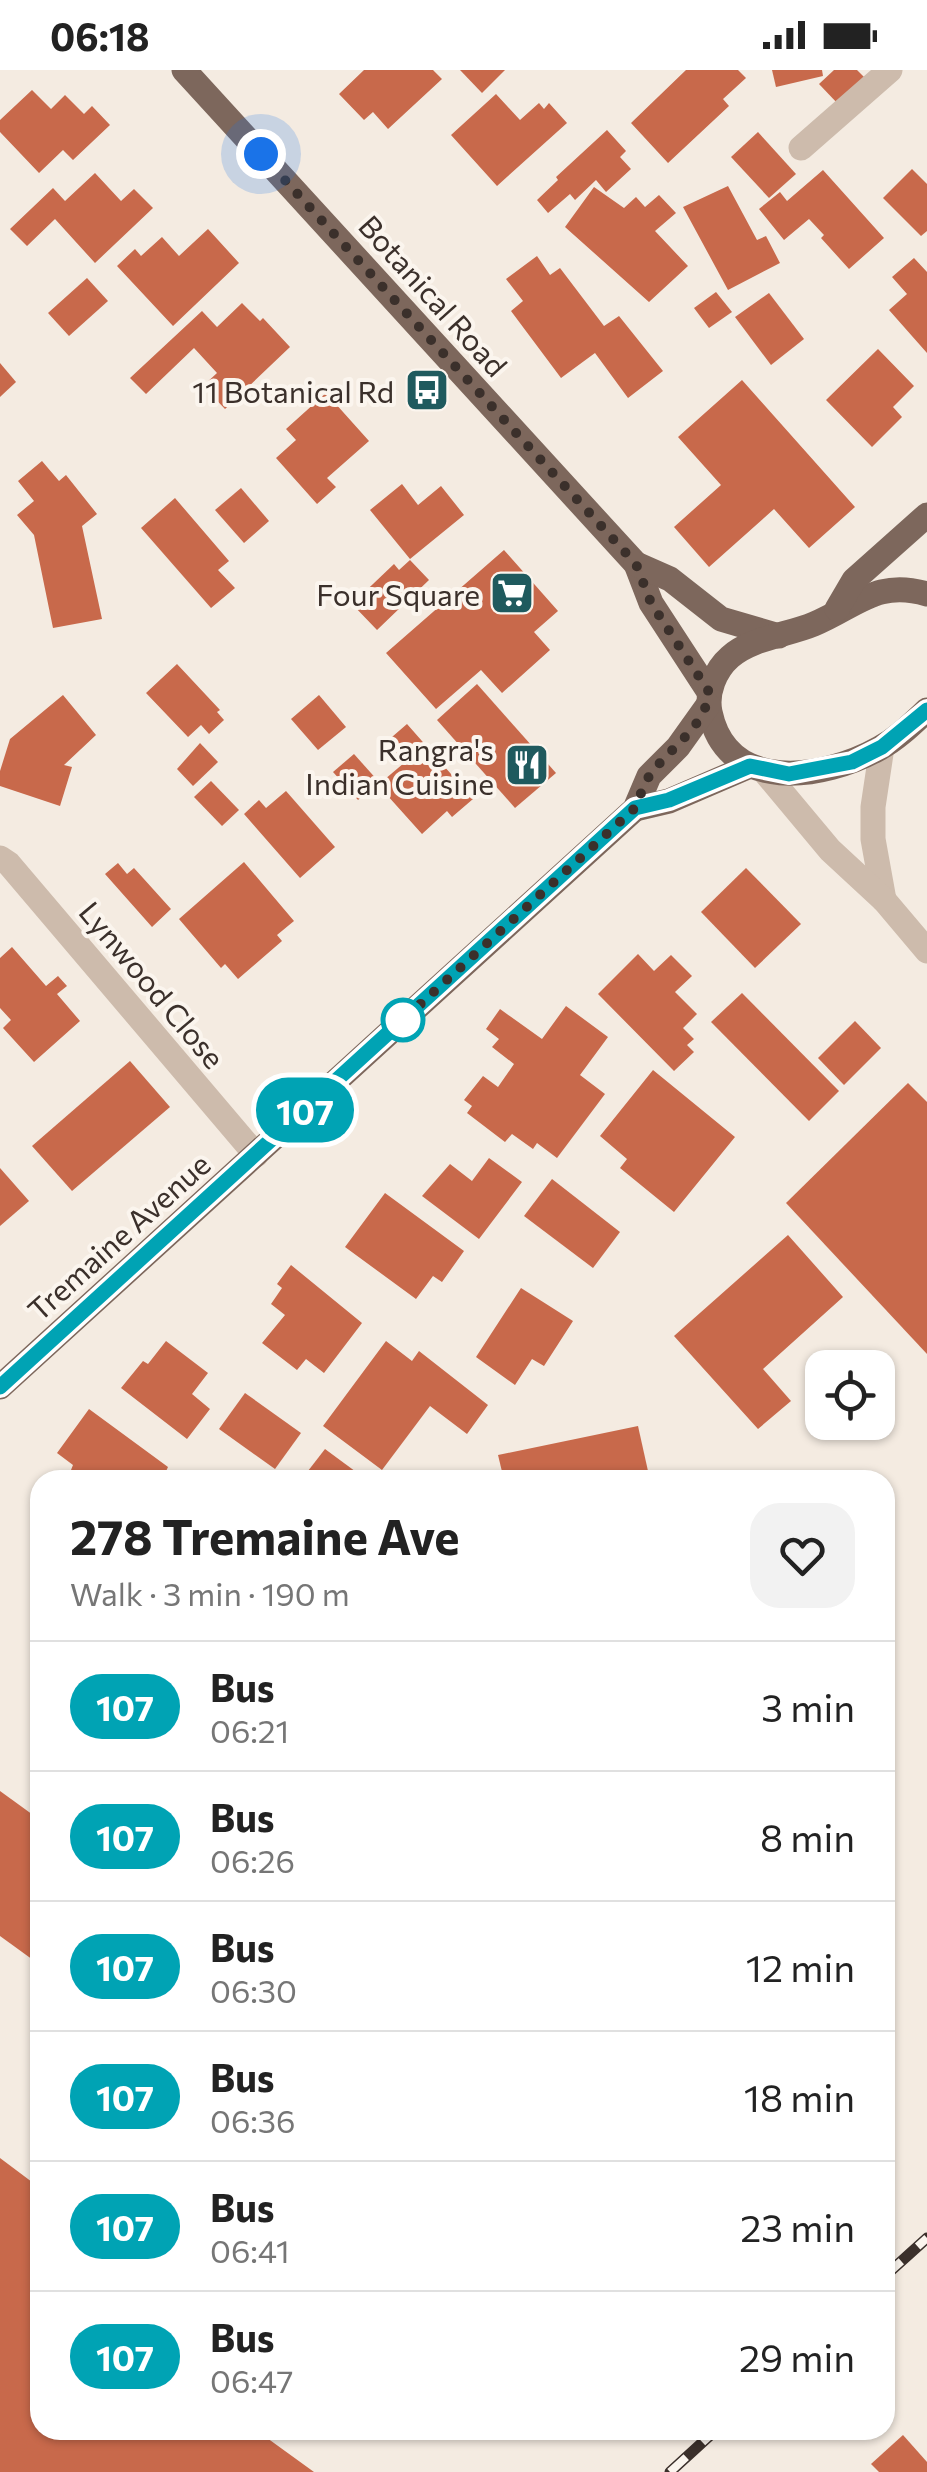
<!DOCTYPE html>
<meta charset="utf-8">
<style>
:root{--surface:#fff;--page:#f2f2f2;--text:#222;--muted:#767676;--line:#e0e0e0}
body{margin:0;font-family:Commissioner,sans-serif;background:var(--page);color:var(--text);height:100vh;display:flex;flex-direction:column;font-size:38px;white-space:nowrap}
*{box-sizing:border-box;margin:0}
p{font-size:32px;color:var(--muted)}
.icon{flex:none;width:55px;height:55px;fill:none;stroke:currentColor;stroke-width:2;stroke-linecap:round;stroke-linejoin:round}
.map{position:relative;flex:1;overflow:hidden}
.details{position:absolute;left:30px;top:1400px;width:865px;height:970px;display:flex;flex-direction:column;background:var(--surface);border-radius:30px;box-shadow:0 2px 8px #0004}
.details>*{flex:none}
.badge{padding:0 20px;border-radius:32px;font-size:35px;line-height:65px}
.tools{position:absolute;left:805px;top:1280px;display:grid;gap:20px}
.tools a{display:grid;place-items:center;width:90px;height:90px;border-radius:20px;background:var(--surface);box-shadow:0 2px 8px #0004;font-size:50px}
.you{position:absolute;width:50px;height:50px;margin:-25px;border:8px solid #fff;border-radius:50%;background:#1a73e8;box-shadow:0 0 0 15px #1a73e833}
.map>.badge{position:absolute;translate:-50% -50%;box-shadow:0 0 0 5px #fff}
.round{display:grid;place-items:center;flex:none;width:105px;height:105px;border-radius:30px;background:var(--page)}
.headline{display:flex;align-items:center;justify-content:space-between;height:170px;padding:0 40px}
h1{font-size:48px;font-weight:700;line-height:75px}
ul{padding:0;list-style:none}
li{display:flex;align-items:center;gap:30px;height:130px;padding:0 40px;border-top:2px solid var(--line)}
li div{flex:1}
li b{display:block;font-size:38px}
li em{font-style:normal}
li .badge{min-width:110px;font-weight:700;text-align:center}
.status{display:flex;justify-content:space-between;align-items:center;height:70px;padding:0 50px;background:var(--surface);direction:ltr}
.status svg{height:28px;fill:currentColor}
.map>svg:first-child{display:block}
.building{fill:#c8694b}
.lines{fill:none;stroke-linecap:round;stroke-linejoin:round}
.minor{stroke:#cdbbac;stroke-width:25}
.major{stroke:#7d675c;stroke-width:25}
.rail-casing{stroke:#3b302b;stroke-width:11}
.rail{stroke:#fbf5ee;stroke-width:8;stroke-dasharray:22;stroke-linecap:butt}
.line-casing{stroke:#fff;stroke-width:22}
.line{stroke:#00a3b4;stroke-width:15}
.walk{stroke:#3b302b;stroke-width:10;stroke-dasharray:0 18}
.stop-dot{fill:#fff;stroke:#00a3b4;stroke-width:5}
.labels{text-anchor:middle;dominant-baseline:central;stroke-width:8;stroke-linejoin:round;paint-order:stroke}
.street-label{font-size:30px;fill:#3b302b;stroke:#fbf5ee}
.poi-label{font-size:30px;fill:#3b302b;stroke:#fbf5ee;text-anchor:end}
</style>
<div class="status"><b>06:18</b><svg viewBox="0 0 49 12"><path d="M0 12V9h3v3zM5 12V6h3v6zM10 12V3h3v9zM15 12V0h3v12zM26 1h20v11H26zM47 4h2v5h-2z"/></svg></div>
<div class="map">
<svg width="927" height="2402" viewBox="0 0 927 2402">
<rect width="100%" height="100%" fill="#f4ebe1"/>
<g class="building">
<polygon points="364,0 433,0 442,9 388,59 373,42 364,50 339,24"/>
<polygon points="460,0 505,0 482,23"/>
<polygon points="686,0 738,0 746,8 723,29 729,36 668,93 631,53"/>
<polygon points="772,0 822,0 823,6 776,17"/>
<polygon points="834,0 857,0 866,9 839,35 819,14"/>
<polygon points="32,20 51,39 65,25 84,44 92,36 110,55 73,90 63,80 39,103 0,62 0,50"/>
<polygon points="496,24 520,50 539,33 544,39 549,33 567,53 497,116 451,65"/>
<polygon points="607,60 626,81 620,87 631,99 606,122 596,110 575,130 570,124 548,143 537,130 558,110 556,107"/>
<polygon points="758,62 796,104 769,128 731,87"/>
<polygon points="912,99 927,114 927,161 921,166 883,128"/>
<polygon points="823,100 884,168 849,199 821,168 824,165 809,149 784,170 759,139 780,122 787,131"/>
<polygon points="95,103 121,131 134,119 153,138 95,193 55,149 27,176 10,159 53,118 65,131"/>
<polygon points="728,116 757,170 766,166 780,193 728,220 683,137"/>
<polygon points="594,117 624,138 636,127 645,137 659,125 676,143 655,161 688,196 649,232 565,157"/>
<polygon points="208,159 239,193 173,256 117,196 135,179 141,186 162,167 179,186"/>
<polygon points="537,186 550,205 560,198 604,256 619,246 663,301 628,328 595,283 561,308 511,241 523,231 506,209"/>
<polygon points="914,188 927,202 927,283 889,240 907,224 892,207"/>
<polygon points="87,208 108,231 69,266 48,243"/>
<polygon points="716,222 732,242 709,258 694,238"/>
<polygon points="769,223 804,269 771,295 735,247"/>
<polygon points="242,233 260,251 263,248 290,277 225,339 203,316 217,303 194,278 146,324 130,308 202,241 217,257"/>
<polygon points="878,279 914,316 893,337 902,347 872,377 826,330"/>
<polygon points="0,293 16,312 0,327"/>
<polygon points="742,310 855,437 809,478 774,439 709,497 674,457 721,415 678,367"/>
<polygon points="326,323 369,371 327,408 336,417 317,434 276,388 296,370 286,359"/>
<polygon points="42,391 59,411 66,405 97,444 82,456 102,549 53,558 34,465 17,445 34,431 18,411"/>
<polygon points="402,414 418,435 441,416 464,445 410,489 370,440"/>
<polygon points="241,418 269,451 244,473 215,440"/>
<polygon points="175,428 229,491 218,500 235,518 211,538 141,458"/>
<polygon points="504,480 558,541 534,562 550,580 502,623 481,600 436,639 386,583"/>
<polygon points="410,490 429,510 377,560 352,534 394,494 399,500"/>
<polygon points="177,594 220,640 217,642 224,650 209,664 201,655 188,667 146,623"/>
<polygon points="477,614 556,703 515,738 437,650"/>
<polygon points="63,625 96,665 64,695 72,697 60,736 0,716 0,701 10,669"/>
<polygon points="319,625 346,657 318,680 291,649"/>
<polygon points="407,654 473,729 452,747 447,741 422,764 378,715 404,693 385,673"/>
<polygon points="200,673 218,692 193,716 177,699"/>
<polygon points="354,684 379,712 358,730 333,702"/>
<polygon points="211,711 239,740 222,756 194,727"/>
<polygon points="286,721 335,777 300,808 244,744 259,730 266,738"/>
<polygon points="244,792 294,851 277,865 282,871 238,909 225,894 221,898 179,849"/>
<polygon points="118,793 127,804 134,798 171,839 152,857 105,804"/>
<polygon points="746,798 801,854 755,898 701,842"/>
<polygon points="12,877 46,916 58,906 67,916 57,924 80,951 34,992 3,958 11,950 0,938 0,888"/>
<polygon points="638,884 654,901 671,885 692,906 675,922 697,944 683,958 694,969 687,975 694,982 674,1001 598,924"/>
<polygon points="742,923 839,1021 809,1051 711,952"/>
<polygon points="566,936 608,967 580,1005 605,1024 557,1088 537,1073 533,1079 512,1064 505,1072 467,1043 472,1036 464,1030 483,1006 498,1017 514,994 492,977 499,969 486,959 500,939 542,969"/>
<polygon points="855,951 881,978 844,1015 818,988"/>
<polygon points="130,991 170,1037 72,1121 32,1076"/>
<polygon points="653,1000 735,1067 674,1142 620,1098 627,1089 600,1066"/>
<polygon points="908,1013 927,1032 927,1284 786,1133"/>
<polygon points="489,1088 522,1112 479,1169 422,1126 450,1094 472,1111"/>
<polygon points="0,1098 29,1131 0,1156"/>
<polygon points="552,1109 620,1162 593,1198 524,1146"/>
<polygon points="385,1123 464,1181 442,1212 433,1206 416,1229 345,1177"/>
<polygon points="788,1165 843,1227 763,1299 791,1331 758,1359 674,1266"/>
<polygon points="291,1195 362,1253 324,1303 306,1289 297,1300 262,1273 285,1245 271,1234 282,1218 277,1214"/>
<polygon points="521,1218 573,1251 544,1296 532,1289 515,1315 476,1287"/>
<polygon points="166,1271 208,1303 192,1324 210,1339 187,1369 121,1318 143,1291 148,1294"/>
<polygon points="386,1271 412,1291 419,1281 488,1335 467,1364 430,1336 382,1400 323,1356"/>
<polygon points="245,1323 301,1363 275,1399 219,1359"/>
<polygon points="89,1339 168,1397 162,1410 67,1410 73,1395 57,1383"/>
<polygon points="638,1356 650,1410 504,1410 498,1385"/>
<polygon points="325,1379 367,1410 301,1410"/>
<polygon points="0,1721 40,1750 40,1895 0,1866"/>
<polygon points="0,2088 40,2118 40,2360 256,2360 314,2402 0,2402"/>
<polygon points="903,2365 927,2392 927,2402 879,2402 871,2394"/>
</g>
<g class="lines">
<g class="minor">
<polyline points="801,78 890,0"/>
<polyline points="882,677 873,737 873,769 884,830"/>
<polyline points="764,701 830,780 884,830 927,881"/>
<polyline points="0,788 9,794 256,1085"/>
</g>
<g class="major">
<polyline points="184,0 636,494 651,533 709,622"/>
<polyline points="636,494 670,509 721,549 779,566"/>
<path d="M927 524C877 509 857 536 814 554 788 565 751 568 730 587 715 600 706 623 710 642 727 724 823 710 880 678 898 668 912 654 927 640"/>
<polyline points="837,539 854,510 927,445"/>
<polyline points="635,739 669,731 750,696"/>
<polyline points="0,1317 635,739 649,706 678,677 708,635"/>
</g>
<defs>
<g id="rail">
<polyline points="885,2206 927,2168"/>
<polyline points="670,2402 716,2360"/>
</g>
</defs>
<use href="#rail" class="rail-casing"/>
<use href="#rail" class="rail"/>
</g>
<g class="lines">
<defs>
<polyline id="line" points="0,1317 635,738 669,730 750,696 789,704 852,692 882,677 927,640"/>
</defs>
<use href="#line" class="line-casing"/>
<use href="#line" class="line"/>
<path class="walk" d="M261 84 636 494 651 533 709 622C706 658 666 680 648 708 643 717 639 729 635 738L403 950"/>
</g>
<defs>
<symbol id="bus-square" viewBox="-11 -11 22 22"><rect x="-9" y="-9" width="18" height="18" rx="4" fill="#1f5a5e" stroke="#fbf5ee"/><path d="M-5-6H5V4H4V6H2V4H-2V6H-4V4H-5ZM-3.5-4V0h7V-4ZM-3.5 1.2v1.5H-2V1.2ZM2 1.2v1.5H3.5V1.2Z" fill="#fff"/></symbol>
<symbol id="supermarket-square" viewBox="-11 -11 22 22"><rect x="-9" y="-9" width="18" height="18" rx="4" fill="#1f5a5e" stroke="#fbf5ee"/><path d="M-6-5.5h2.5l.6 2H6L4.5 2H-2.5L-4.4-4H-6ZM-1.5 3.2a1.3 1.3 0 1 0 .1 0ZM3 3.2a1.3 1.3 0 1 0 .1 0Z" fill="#fff"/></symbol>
<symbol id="restaurant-square" viewBox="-11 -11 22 22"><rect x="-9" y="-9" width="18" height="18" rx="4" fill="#1f5a5e" stroke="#fbf5ee"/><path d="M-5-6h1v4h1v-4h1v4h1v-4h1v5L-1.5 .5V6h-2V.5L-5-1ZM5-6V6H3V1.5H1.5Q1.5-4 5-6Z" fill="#fff"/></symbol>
</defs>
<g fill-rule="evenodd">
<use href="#bus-square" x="402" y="295" width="50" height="50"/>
<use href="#supermarket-square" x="487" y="498" width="50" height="50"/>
<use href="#restaurant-square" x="502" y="670" width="50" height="50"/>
</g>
<circle class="stop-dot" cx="403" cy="950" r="20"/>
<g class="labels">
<g class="street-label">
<text transform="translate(434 225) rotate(48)">Botanical Road</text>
<text transform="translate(153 914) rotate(50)">Lynwood Close</text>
<text transform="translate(118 1166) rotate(-42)">Tremaine Avenue</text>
</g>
<g class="poi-label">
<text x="394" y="320">11 Botanical Rd</text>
<text x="480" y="523">Four Square</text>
<text x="494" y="678">Rangra's<tspan x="494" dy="34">Indian Cuisine</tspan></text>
</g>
</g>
</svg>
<div class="tools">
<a><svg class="icon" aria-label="locate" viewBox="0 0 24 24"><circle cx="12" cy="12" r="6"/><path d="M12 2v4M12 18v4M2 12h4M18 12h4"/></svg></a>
</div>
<div class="you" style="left:261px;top:84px"></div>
<b class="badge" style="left:305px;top:1040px;background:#00a3b4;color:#fff">107</b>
<section class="details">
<div class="headline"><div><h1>278 Tremaine Ave</h1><p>Walk · 3 min · 190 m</p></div><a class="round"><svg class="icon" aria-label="heart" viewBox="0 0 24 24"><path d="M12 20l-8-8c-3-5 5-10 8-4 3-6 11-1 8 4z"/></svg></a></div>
<ul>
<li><span class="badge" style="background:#00a3b4;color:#fff">107</span><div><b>Bus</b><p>06:21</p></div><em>3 min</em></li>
<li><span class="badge" style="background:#00a3b4;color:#fff">107</span><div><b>Bus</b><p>06:26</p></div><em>8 min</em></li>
<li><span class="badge" style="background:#00a3b4;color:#fff">107</span><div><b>Bus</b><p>06:30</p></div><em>12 min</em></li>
<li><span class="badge" style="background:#00a3b4;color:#fff">107</span><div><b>Bus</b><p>06:36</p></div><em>18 min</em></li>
<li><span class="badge" style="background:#00a3b4;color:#fff">107</span><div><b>Bus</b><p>06:41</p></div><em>23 min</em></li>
<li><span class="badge" style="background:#00a3b4;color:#fff">107</span><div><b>Bus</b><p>06:47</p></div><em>29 min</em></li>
</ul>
</section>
</div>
